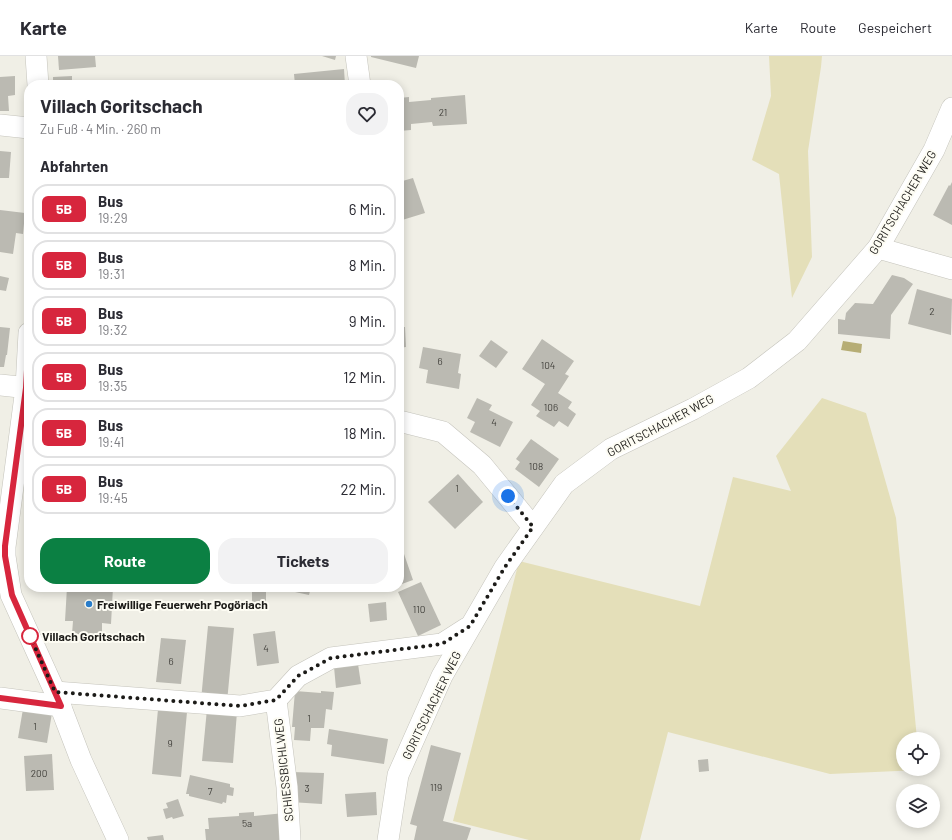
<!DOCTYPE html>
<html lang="de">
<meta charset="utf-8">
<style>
:root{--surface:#fff;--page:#f2f2f3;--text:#2b2b33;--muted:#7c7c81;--line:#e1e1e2;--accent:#0b8043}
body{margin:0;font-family:Barlow,sans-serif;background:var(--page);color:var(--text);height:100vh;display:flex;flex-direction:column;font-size:15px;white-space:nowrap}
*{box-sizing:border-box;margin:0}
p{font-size:13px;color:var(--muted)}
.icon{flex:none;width:22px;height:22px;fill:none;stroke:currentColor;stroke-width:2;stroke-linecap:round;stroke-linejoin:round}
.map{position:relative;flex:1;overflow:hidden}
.panel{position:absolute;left:24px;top:24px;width:380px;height:512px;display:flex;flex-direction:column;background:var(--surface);border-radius:16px;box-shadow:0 2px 10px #0003}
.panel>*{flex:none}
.badge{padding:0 8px;border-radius:6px;font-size:14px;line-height:26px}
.tools{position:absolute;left:896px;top:676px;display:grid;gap:8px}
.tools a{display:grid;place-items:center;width:44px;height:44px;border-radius:50%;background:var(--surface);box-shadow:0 2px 10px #0003;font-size:20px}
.you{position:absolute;width:20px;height:20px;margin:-10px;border:3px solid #fff;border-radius:50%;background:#1a73e8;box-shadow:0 0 0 6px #1a73e833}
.map>.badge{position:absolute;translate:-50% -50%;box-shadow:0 0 0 2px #fff}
h2{padding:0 16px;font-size:15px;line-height:36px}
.round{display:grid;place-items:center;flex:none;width:42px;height:42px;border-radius:16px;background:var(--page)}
.overview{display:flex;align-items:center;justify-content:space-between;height:68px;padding:0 16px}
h1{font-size:19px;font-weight:700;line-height:30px}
.cta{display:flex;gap:8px;margin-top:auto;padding:8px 16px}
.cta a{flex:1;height:46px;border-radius:16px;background:var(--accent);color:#fff;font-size:16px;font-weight:700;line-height:46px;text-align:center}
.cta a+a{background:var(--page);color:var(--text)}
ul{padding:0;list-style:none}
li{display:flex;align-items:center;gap:12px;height:50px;margin:0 8px 6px;padding:0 8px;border:2px solid var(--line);border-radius:16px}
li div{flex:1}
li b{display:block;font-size:15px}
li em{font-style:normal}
li .badge{min-width:44px;font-weight:700;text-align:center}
header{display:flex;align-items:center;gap:24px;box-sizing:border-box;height:56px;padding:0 20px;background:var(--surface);border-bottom:1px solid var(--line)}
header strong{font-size:19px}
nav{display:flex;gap:22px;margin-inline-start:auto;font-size:14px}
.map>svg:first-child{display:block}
.green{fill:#e4dfb9}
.water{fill:#b6ad75}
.building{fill:#bbbab2}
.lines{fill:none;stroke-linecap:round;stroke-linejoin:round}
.minor-casing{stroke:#c5c4bc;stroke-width:22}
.minor{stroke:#fff;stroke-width:21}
.line-casing{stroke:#fff;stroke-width:9}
.line{stroke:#d7263d;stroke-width:6}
.walk{stroke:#1c1b18;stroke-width:4;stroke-dasharray:0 7.2}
.poi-dot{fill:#287cca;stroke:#fdfcf3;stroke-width:1.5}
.stop-dot{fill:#fff;stroke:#d7263d;stroke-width:2}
.labels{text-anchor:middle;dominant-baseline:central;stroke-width:4;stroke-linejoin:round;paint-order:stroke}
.number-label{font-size:10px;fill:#44433e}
.street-label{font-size:12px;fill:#1c1b18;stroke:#fdfcf3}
.poi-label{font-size:12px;font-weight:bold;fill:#1c1b18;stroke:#fdfcf3;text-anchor:start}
.stop-label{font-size:12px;font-weight:bold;fill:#1c1b18;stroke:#fdfcf3;text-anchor:start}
</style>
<header>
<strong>Karte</strong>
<nav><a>Karte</a><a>Route</a><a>Gespeichert</a></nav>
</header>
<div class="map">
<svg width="952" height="784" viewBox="0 0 952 784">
<rect width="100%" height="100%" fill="#f0efe6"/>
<g class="green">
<polygon points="769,0 822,0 821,11 808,95 812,201 792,242 779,118 752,104 771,40"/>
<polygon points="822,342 866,357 896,462 917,683 903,683 903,713 920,714 830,718 668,676 640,784 529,784 453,765 519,505 700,550 733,421 791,435 776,400"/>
</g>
<polygon class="water" points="843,285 862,288 861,297 841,294"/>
<g class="building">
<polygon points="58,0 95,0 96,11 59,14"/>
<polygon points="322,0 336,0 335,4"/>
<polygon points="371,0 419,0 416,12 371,1"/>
<polygon points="344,13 345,29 295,29 294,18"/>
<polygon points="15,20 15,39 8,40 9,55 0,55 0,21"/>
<polygon points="72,20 72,27 97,25 97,29 53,29 53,21"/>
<polygon points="465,39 467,68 433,70 432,66 411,68 411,74 399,75 399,42 409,41 409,46 431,44 431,42"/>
<polygon points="0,95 11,96 9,122 0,122"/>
<polygon points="413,122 425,157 399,165 399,126"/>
<polygon points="952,126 952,169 933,159 949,129 950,130"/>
<polygon points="0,154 25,157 23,178 16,177 13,198 0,196"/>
<polygon points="892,219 904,222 913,228 891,259 890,283 838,278 838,263 845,264 846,257 855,247 873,248"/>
<polygon points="0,220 9,222 6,235 0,234"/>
<polygon points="917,233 952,243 951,279 908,268"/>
<polygon points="0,271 10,272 7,299 6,299 4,311 0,311"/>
<polygon points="399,271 405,271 406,291 399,292"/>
<polygon points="542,283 574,305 565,318 569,320 558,337 572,346 568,352 576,358 568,371 559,365 554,371 536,360 540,355 531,349 545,328 522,313"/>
<polygon points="491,284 508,296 496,312 479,300"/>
<polygon points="423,291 461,298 458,317 461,318 459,333 426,327 428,314 419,312"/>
<polygon points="477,342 492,349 489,354 513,366 500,391 470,376 475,366 467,362"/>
<polygon points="531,383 559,403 539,431 515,413 520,406 516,403"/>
<polygon points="458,418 483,446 455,473 428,446"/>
<polygon points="404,498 413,524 399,529 399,499"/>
<polygon points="421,526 441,569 418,580 398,536"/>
<polygon points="67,531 113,531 111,568 102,567 102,579 72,578 73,565 65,565"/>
<rect x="252" y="531" width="14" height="16"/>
<polygon points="282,531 311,531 309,539 281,533"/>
<polygon points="386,546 387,564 370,566 368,548"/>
<polygon points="208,570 234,572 227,646 201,644"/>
<polygon points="275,575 279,607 257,610 253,578"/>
<polygon points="161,582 186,584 181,628 156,626"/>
<polygon points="358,608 361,628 336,632 334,611"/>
<polygon points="295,635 321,637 321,635 334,636 332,654 326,653 324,672 311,672 310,685 294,684 295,671 292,671"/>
<polygon points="23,653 52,657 47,687 18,682"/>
<polygon points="158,653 187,656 181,721 152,718"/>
<polygon points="207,653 237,656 233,707 202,705"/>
<polygon points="329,673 388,683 384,708 331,700 332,689 327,688"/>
<polygon points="431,689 461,697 443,765 471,772 467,784 414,784 417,770 410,768"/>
<polygon points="52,698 54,734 26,735 24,700"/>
<polygon points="708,703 709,715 699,716 698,704"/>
<polygon points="292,716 324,717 322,748 290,746"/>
<polygon points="190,719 230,728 230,731 234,732 233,740 227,739 226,747 223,746 222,748 189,740 189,738 186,738"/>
<polygon points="376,736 377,759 347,761 345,738"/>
<polygon points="178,743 184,760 173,763 172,761 166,763 163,753 168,752 166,747"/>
<polygon points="254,756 254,760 285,757 287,784 206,784 205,773 209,773 208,762 239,760 239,757"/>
<polygon points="163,779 164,784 148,784 147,781"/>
</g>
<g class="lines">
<defs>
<g id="minor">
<polyline points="36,0 38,29"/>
<polyline points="356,0 360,29"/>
<polyline points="0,69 29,72"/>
<polyline points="878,192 952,213"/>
<polyline points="29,277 26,332 5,491 5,500 11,539 55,636 81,704 118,784"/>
<polyline points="0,329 29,332"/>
<polyline points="399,365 443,376 482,409 533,471"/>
<polyline points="55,636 240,650 276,644 298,620 331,602 442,588 467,572"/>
<polyline points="0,642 61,650"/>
<polyline points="276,644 287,731 290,784"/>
<polyline points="388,784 398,719 442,620 505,511 564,428 611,393 693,353 749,322 797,285 878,192 934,94 952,52"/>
</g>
</defs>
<use href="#minor" class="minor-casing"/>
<use href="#minor" class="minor"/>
</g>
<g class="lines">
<defs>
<polyline id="line" points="0,642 61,650 12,539 5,500 5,490 26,332 29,278"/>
</defs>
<use href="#line" class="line-casing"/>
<use href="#line" class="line"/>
<polyline class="walk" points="30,580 55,636 240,650 276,644 298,620 331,602 442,588 470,570 505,511 533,471 508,440"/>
</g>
<circle class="poi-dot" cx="89" cy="548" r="4"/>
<circle class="stop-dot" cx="30" cy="580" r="8"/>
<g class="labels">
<g class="number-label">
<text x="443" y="56">21</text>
<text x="932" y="255">2</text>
<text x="440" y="305">6</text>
<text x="548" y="309">104</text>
<text x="551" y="351">106</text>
<text x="494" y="366">4</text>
<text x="536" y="410">108</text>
<text x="457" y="432">1</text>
<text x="419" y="553">110</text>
<text x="266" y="592">4</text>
<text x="171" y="605">6</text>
<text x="309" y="662">1</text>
<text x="35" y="670">1</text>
<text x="170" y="687">9</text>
<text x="39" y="717">200</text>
<text x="436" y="731">119</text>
<text x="307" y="732">3</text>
<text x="210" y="735">7</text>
<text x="247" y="767">5a</text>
</g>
<g class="street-label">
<text transform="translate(902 146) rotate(-59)">GORITSCHACHER WEG</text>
<text transform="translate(660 369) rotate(-28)">GORITSCHACHER WEG</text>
<text transform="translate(431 649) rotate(-64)">GORITSCHACHER WEG</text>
<text transform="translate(283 714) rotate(-96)">SCHIESSBICHLWEG</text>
</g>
<g class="poi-label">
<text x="97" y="548">Freiwillige Feuerwehr Pogöriach</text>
</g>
<g class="stop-label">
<text x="42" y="580">Villach Goritschach</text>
</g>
</g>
</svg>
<div class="tools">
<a><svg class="icon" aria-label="locate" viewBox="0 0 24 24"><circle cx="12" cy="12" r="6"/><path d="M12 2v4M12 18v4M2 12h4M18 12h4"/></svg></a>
<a><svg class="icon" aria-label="layers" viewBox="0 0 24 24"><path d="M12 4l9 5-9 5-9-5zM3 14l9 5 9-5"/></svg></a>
</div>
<div class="you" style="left:508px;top:440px"></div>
<section class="panel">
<div class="overview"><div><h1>Villach Goritschach</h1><p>Zu Fuß · 4 Min. · 260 m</p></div><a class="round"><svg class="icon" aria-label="heart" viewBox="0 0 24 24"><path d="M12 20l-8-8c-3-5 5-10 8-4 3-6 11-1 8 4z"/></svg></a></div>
<h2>Abfahrten</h2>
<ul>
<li><span class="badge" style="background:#d7263d;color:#fff">5B</span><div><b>Bus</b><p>19:29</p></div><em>6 Min.</em></li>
<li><span class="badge" style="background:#d7263d;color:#fff">5B</span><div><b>Bus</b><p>19:31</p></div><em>8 Min.</em></li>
<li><span class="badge" style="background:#d7263d;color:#fff">5B</span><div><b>Bus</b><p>19:32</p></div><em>9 Min.</em></li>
<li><span class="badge" style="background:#d7263d;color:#fff">5B</span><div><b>Bus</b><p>19:35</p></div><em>12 Min.</em></li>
<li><span class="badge" style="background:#d7263d;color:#fff">5B</span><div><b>Bus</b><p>19:41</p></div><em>18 Min.</em></li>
<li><span class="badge" style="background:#d7263d;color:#fff">5B</span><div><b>Bus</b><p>19:45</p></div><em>22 Min.</em></li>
</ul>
<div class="cta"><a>Route</a><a>Tickets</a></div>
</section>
</div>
